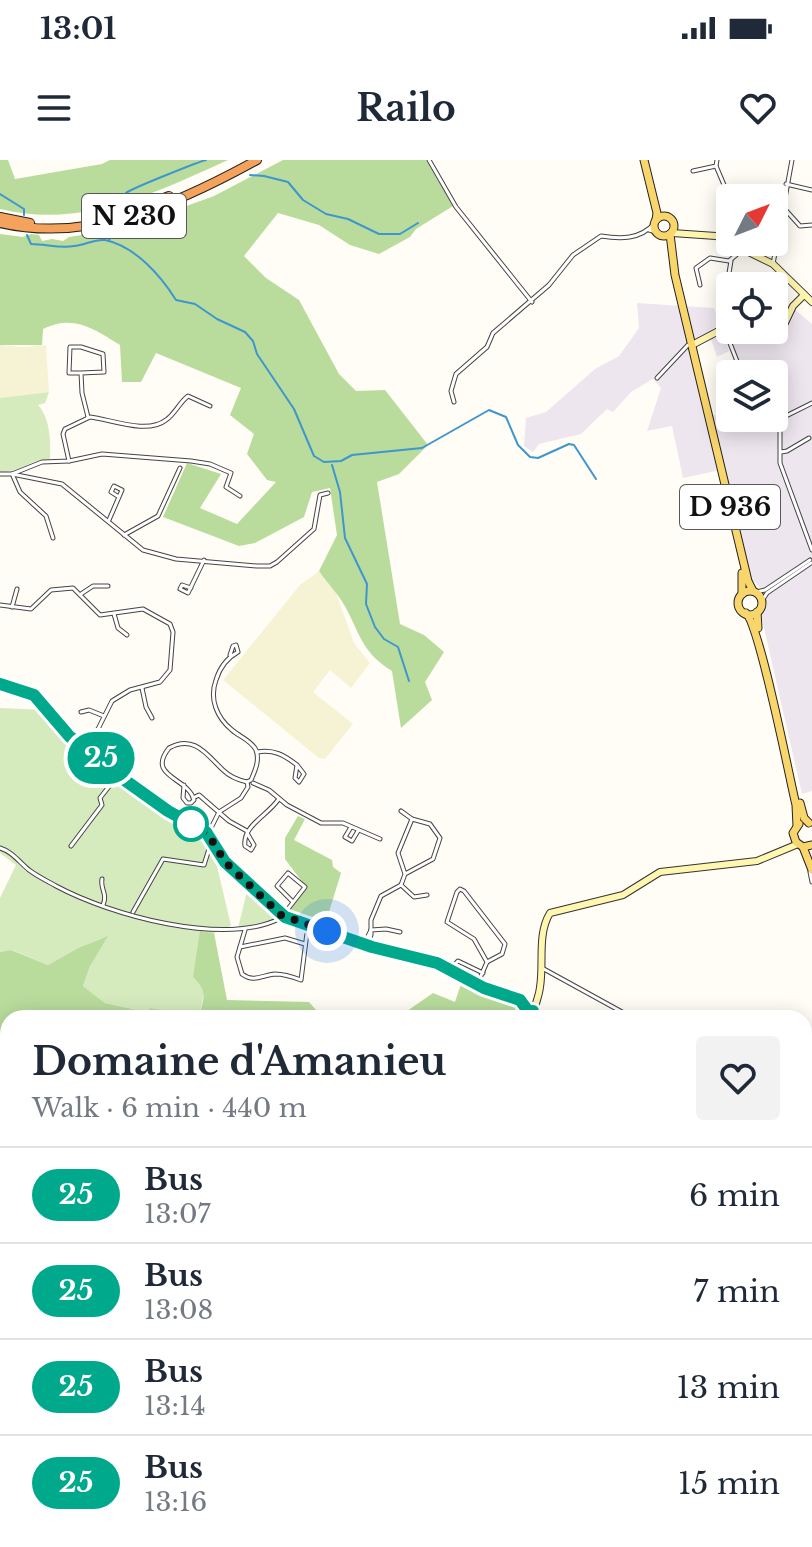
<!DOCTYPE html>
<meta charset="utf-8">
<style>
:root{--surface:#fff;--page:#f2f2f3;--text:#1f2937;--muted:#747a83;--line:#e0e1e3}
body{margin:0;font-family:"Libre Baskerville",serif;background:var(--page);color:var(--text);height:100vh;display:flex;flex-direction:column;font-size:30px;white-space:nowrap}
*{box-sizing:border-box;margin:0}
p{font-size:26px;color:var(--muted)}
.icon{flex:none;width:44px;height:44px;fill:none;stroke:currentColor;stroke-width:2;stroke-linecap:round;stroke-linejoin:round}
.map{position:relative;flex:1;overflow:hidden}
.side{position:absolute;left:0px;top:850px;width:812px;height:538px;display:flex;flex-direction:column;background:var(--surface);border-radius:24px 24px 0 0;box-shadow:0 4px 20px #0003}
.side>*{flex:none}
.badge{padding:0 16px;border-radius:26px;font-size:28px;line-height:52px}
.needle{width:52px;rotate:48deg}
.fabs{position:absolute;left:716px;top:24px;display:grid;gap:16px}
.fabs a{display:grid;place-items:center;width:72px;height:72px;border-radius:8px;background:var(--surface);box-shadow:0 4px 20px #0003;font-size:40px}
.you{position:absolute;width:40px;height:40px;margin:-20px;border:6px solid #fff;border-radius:50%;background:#1a73e8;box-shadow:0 0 0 12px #1a73e833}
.map>.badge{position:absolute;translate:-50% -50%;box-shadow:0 0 0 4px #fff}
.round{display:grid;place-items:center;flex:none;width:84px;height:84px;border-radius:8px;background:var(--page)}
.overview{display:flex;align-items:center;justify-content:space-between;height:136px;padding:0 32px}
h1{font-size:38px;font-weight:700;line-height:60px}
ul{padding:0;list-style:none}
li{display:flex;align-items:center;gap:24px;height:96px;padding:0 32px;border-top:2px solid var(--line)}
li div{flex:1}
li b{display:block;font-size:30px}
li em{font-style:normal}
li .badge{min-width:88px;font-weight:700;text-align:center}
.status{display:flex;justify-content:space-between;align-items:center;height:56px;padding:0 40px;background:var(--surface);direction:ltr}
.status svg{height:22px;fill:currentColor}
header{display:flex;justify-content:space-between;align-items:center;height:104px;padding:0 32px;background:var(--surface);font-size:36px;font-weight:700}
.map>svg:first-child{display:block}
.industrial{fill:#eee6ef}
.farmland{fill:#f6f3d4}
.green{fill:#d5ebbd}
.forest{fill:#b9dc9c}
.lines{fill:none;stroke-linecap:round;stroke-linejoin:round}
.stream{stroke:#3f96cf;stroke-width:2}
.street-casing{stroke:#444;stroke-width:5}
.secondary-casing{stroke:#333;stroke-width:8}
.primary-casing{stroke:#222;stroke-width:9}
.highway-casing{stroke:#222;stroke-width:10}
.street{stroke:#fff;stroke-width:3}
.secondary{stroke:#fff6b0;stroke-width:6}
.primary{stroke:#f9d66b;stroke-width:7}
.highway{stroke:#f5a25d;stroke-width:8}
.line-casing{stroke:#fff;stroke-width:18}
.line{stroke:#00a98b;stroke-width:12}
.walk{stroke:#111;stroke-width:8;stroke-dasharray:0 14.4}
.stop-dot{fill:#fff;stroke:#00a98b;stroke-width:4}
.labels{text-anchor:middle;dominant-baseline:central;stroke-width:8;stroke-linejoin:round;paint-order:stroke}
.shield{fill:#fff;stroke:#585858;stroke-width:2}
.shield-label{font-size:26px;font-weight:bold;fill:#111}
</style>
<div class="status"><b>13:01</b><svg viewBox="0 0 49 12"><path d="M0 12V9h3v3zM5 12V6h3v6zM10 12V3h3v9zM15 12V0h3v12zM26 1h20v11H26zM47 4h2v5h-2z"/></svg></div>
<header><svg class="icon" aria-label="menu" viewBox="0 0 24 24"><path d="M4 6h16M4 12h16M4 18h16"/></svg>Railo<svg class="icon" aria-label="heart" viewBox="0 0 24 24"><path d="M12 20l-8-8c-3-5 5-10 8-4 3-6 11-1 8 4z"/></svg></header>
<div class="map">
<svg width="812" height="1387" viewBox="0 0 812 1387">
<rect width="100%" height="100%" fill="#fffdf5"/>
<polygon class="industrial" points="774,140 792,147 812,164 812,631 802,634 761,455 767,445 758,425 751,419 725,309 683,318 672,266 647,271 661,228 653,219 631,232 613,252 607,249 581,274 539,284 533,292 524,286 526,258 546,252 595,209 619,196 639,168 637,143 714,148 729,191 717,197 711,179 696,186 711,256 730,252 730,258 774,258 774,214 741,214 724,168 730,165 730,170 774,170"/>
<g class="farmland">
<polygon points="0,185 23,187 46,185 49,232 0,238"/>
<polygon points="319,411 335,430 354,483 370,503 351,528 330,510 313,532 353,564 325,599 319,598 223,520 300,425"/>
<polygon points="294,1380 657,1380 658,1387 297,1387"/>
</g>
<g class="green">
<path d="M49 232 45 243 38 245C50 258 51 281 50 299 31 299 18 313 0 312V238Z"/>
<polygon points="0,548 47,550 69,576 95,591 107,606 168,651 210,676 231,766 214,773 201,771 204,833 199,857 150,848 148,852 105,843 83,826 90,806 106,777 78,788 48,805 12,790 0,792 0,738 16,705 0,693"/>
<polygon points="248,727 277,755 276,759 238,768"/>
<polygon points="809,917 812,924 812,1068 804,1060 804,919"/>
<polygon points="196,1380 252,1380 248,1387 185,1387"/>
</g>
<g class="forest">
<path d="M0 0H8L15 19 102 4 110 0H228C155 33 82 69 0 49Z"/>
<path d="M283 0H426L453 46 416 69 410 77 379 94 350 85 319 65 278 53 244 96 266 118 299 140 339 214 356 231 385 230 428 285 399 314 377 322 400 464 424 475 444 492 425 522 432 540 401 568 392 511C364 493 362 480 348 452 341 437 328 424 319 411L337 375 330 328 312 332 304 357 255 383 239 386 163 357 187 303 221 314 200 348 237 364 276 322 267 320 247 294 254 274 230 255 241 228 156 193 141 222H122L120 185C93 168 73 154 43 169L42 185H0V74L23 77 31 74 39 75 42 81 52 79 63 81 69 77 116 70 126 73 138 70 156 57 214 36Z"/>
<polygon points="298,656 305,659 294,680 332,700 333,707 341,713 324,768 287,753 306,727 285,699 285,678"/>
<path d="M200 771 214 773 227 840 309 842 317 851V858H8V951L0 950V792L11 790 48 805 78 788 108 776 90 806 83 826 105 843 147 852 150 848 199 856C204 838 208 831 193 817Z"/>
<path d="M461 824C479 832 508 851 528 846L527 850 534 858H397L433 833 455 842Z"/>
</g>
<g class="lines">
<g class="stream">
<polyline points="250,15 264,16 288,22 303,40 326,54 348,59 379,74 400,74 418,63"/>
<polyline points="0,34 24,49 24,55"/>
<path d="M120 45C122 42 124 36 126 33 130 29 198 2 206 0"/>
<path d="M27 75 31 84C46 84 60 89 74 86 85 85 94 79 105 80 135 86 161 116 176 140L195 144 217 159 245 172 253 181 257 194 294 249 314 296 324 302 341 301 352 295 422 288 489 250 506 257 518 285 530 297 538 298 569 284 574 285 596 319"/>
<polyline points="109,80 112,74"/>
<polyline points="332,305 340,332 345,378 367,424 366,444 375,467 384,479 398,487 409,521"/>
</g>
<defs>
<g id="street">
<polyline points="429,0 456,47 532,142"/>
<polyline points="716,6 730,39"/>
<polyline points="693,11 716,6 717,0"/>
<polyline points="786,24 812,30"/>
<polyline points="782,46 800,66 812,65"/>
<polyline points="649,70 656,72"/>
<polyline points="725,81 730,65"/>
<polyline points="773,104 792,0"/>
<polyline points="700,125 696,108 710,98 729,101 742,90"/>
<polyline points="727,125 731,101"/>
<polyline points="724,168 742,214"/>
<polyline points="81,213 69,213 70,187 81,187 103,194 104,212 81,213 82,233 88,257"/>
<polyline points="764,214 766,213"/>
<polyline points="657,218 688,185"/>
<path d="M454 242 451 231 456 214 487 187 493 173 549 125 573 95 601 76C620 79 640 80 655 63"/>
<polyline points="774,254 780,259 812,243"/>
<polyline points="780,259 780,303 812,390"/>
<polyline points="781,292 787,291 809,278"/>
<path d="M69 301 63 274 65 269 90 257C110 259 147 275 166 260 175 254 179 243 188 236L210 246"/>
<polyline points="0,314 12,314 42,302 69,301 102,294 191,301 210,304 231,313 226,327 240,336"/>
<polyline points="12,314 62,324 143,390 176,399 257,406 270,406 277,402 314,369 320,335 328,333"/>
<polyline points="13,316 20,332 46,356 53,378"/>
<polyline points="109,360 122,330 114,326 111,332 119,337"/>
<polyline points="124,375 158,356 180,308"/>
<polyline points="191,428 182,425 180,429 188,433 204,400"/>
<polyline points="756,432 765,430 810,400"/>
<polyline points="81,434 93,426 108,426"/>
<polyline points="762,441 767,433 811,403"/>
<polyline points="0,445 31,449 51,430 73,428 100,455 143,449 170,464 173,472 170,510 160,522 130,530 112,541 98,569 83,585"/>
<polyline points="12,447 17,429"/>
<polyline points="114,454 118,468 127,475"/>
<polyline points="0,524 34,535 69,576 95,591 112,611 168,651 206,672 223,700 282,758 372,787 437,803 488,830 530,844"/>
<polyline points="142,528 146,547 152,558"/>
<polyline points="81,552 89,550 104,556"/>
<polyline points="99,570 115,577 122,585"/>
<path d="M257 592C274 589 284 595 297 605L295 618 299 622 304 614 297 605"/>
<polyline points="253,623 269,630 287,645 321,663 343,663 380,679"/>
<path d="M184 625 183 638 187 643H191L194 640C188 617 146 617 169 588 194 574 207 595 223 610 230 617 238 620 247 622"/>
<polyline points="193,638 199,635 229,661 247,671"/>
<polyline points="401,651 412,659"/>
<polyline points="351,667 345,677 352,681 358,671"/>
<path d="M247 673 254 685 251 690 245 686C242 666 268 655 278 640"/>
<path d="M208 674 219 652 241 638 248 627 247 622 251 620C255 611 260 600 256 590 251 580 240 577 232 570 217 558 209 539 216 520 220 507 227 498 238 492L236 485 233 486 230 495"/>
<polyline points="71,686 102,645 100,638 118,615"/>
<path d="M0 688C13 692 19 702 29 710 37 716 47 721 56 726 110 755 224 787 281 758"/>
<polyline points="810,712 812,722"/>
<path d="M102 719C100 729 108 734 103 745"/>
<polyline points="401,725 414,737 427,735"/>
<polyline points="133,752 163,699 204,705 209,689 215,686"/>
<polyline points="284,754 305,727 288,713 277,726 292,741"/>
<path d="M245 770 237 797 242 814C254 823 262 815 275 814 284 814 293 817 301 820L308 765"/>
<polyline points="371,770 386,769 400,772"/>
<polyline points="364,784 371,770"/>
<polyline points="367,785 371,775 371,760 381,736 401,725 405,714 433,699 440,678 430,664 412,659 398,693 405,714"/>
<polyline points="240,787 285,778 305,784"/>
<polyline points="542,808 633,858"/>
<polyline points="450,810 458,801 483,813"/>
<polyline points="477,825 487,802 502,794 505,784 464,731 460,729 457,732 447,762 474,779 487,802"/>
<polyline points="0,1050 8,1044"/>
<polyline points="0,1057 8,1067"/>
<polyline points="804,1068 812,1075"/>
<polyline points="0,1221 8,1229"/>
<polyline points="0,1251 8,1244"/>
<polyline points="0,1271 8,1273"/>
<polyline points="804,1274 812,1278"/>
<polyline points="804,1295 807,1297"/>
<polyline points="804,1319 812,1321"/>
<polyline points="8,1325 8,1343"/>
<polyline points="131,1380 137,1387"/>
<polyline points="93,1387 97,1380"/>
<polyline points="452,1387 458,1380"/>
</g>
<g id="secondary">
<polyline points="672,73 716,76 773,104 812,142"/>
<polyline points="774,161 783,167 793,146 804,135"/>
<polyline points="692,185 730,165"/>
<path d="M534 858C533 847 539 838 540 827 544 803 537 774 550 753L623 735 660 712 757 701 798 684"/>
<polyline points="0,1185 8,1183"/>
</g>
<g id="primary">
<polyline points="644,0 657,53 656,60"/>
<circle cx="664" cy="66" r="10"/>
<polyline points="670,74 675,115 748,421 753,431"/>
<polyline points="742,413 742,434"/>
<circle cx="750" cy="443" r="12"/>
<polyline points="757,452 758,468"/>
<path d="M746 453C760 466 789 616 796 645L797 666"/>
<polyline points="800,643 804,658 809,663"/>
<polyline points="799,664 793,673 796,682 803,687 812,685"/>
<polyline points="803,687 812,710"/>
</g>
<g id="highway">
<polyline points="126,53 169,36"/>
<polyline points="0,57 30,63"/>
<path d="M0 63C91 84 179 43 257 0"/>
</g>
</defs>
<use href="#street" class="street-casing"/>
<use href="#secondary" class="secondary-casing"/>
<use href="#primary" class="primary-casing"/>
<use href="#highway" class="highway-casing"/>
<use href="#street" class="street"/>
<use href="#secondary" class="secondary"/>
<use href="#primary" class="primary"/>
<use href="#highway" class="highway"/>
</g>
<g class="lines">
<defs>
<polyline id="line" points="0,524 34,535 70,577 95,591 112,611 168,651 206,672 225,702 285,757 372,787 437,803 484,828 520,840 528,851 533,851"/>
</defs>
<use href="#line" class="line-casing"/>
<use href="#line" class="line"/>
<polyline class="walk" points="191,664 208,674 225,702 281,755 327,771"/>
</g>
<circle class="stop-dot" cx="191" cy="664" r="16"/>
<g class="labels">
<g class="shield">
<rect x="82" y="34" width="104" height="44" rx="6"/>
<rect x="680" y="325" width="100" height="44" rx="6"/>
</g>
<g class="shield-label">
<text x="134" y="56">N 230</text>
<text x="730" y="347">D 936</text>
</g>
</g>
</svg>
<div class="fabs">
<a><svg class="needle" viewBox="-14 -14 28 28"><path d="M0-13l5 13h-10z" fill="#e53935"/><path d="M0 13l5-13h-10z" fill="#747a83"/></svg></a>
<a><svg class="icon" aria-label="locate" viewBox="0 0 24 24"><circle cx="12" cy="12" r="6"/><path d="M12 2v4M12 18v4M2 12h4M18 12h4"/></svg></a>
<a><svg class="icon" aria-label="layers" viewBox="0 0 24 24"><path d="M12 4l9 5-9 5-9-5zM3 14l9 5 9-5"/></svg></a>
</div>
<div class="you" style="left:327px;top:771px"></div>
<b class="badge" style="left:101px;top:598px;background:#00a98b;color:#fff">25</b>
<section class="side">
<div class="overview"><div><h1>Domaine d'Amanieu</h1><p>Walk · 6 min · 440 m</p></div><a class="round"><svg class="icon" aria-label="heart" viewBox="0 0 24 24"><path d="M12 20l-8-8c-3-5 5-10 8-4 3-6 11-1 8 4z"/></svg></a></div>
<ul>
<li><span class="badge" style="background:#00a98b;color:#fff">25</span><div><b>Bus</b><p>13:07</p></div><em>6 min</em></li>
<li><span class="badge" style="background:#00a98b;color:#fff">25</span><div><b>Bus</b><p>13:08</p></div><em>7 min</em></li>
<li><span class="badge" style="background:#00a98b;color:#fff">25</span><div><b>Bus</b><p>13:14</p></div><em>13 min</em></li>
<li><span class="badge" style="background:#00a98b;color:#fff">25</span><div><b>Bus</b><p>13:16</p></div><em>15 min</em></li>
</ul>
</section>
</div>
